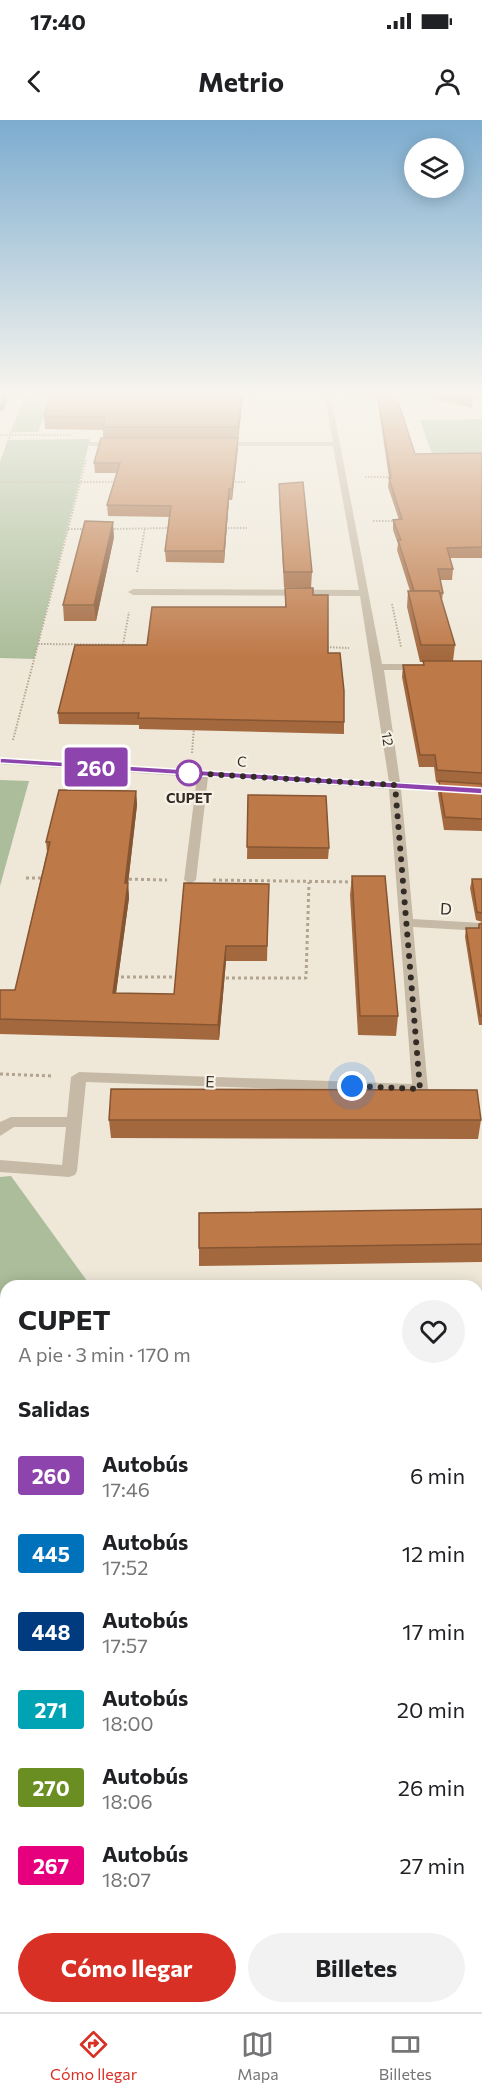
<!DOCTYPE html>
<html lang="es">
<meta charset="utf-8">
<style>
:root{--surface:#fff;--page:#f2f2f2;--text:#202124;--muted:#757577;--line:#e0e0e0;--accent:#d93025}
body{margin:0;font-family:Commissioner,sans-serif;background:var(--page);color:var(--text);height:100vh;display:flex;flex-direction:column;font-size:22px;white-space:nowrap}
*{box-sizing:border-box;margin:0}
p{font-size:20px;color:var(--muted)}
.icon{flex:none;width:33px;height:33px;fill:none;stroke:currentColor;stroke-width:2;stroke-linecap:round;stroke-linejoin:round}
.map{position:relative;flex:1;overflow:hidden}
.drawer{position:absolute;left:0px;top:1160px;width:483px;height:734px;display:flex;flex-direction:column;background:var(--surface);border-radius:18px 18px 0 0;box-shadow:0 3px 15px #0003}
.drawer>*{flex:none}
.badge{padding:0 12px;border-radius:4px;font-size:21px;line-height:39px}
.buttons{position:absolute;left:404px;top:18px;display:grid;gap:12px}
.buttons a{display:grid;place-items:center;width:60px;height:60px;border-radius:50%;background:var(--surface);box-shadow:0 3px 15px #0003;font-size:30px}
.you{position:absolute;width:30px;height:30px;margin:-15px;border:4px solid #fff;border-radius:50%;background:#1a73e8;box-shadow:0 0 0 9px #1a73e833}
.map>.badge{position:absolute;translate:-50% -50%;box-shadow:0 0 0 3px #fff}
h2{padding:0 18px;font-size:22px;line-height:54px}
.round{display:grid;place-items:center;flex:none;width:63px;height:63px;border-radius:32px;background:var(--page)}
.overview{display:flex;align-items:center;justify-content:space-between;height:102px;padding:0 18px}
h1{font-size:28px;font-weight:700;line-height:45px}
.cta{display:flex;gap:12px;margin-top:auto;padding:12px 18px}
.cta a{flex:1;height:69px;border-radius:36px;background:var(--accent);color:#fff;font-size:24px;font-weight:700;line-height:69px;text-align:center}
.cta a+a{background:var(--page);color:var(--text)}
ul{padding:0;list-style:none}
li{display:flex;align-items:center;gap:18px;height:78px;padding:0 18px}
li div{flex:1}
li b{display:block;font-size:22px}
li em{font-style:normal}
li .badge{min-width:66px;font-weight:700;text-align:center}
.status{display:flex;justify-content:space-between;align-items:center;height:42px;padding:0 30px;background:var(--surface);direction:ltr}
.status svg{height:16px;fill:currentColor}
header{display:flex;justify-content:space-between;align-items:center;height:78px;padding:0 18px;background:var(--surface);font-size:27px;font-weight:700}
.tabs{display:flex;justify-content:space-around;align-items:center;height:84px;border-top:2px solid var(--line);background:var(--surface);font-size:16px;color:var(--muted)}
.tabs a{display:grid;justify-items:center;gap:3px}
.tabs .active{color:var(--accent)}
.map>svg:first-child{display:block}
.green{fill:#abbd9a}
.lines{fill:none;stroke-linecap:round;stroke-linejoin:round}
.path-far3{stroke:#b2a490;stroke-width:2;stroke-dasharray:1.5 1.5;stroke-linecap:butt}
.path-far2{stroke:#b2a490;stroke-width:3;stroke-dasharray:3 3;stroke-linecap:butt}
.path-far1{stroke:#b2a490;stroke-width:4.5;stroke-dasharray:4 4;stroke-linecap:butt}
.path{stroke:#b2a490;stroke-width:6;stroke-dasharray:4.5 4.5;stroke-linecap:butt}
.minor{fill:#c6baa6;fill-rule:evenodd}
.major{fill:#746658;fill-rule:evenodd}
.wall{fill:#a3683e}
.shaded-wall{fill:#855532}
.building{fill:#be7948;stroke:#855532;stroke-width:1.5}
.line{fill:#8e44ad;stroke:#fff;stroke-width:1.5}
.walk{stroke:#332c26;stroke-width:6;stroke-dasharray:0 10.8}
.stop-dot{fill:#fff;stroke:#8e44ad;stroke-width:3}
.labels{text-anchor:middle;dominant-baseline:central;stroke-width:4.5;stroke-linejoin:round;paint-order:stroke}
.far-street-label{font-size:14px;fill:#332c26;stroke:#f7f2e5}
.far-stop-label{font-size:14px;font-weight:bold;fill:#332c26;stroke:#f7f2e5}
.street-label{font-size:16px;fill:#332c26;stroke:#f7f2e5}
</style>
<div class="status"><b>17:40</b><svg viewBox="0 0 49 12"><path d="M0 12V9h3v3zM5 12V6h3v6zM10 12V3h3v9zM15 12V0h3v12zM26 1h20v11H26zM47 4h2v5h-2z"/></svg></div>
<header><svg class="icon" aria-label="back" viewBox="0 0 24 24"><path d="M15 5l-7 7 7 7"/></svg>Metrio<svg class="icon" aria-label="person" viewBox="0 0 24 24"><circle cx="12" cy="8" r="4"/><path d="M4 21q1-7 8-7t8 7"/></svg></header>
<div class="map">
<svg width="482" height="1892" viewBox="0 0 482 1892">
<rect width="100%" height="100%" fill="#efe8d9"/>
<g class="green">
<polygon points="26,272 52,272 38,312 11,312"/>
<polygon points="482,299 482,334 432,334 420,300"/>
<polygon points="90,319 34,539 0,538 0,344 8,320"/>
<polygon points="0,660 29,661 0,766"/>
<polygon points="11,1056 90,1165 6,1166 6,1301 0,1291 0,1057"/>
<polygon points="477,1748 482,1749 482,1892 433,1892 429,1887 477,1887"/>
</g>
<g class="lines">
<g class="path-far3">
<polyline points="248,272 278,272"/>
<polyline points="350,279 382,279"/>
<polyline points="392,279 436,279"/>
<polyline points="467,279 482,278"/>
<polyline points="0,315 71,315"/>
<polyline points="0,344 14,305"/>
<polyline points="365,357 393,357"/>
<polyline points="0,362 119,362"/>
<polyline points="232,362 245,362"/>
<polyline points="373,401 398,401"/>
<polyline points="225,408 247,408"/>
<polyline points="68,409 88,409"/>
<polyline points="111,409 172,408"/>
<polyline points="137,452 145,408"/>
<polyline points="392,484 401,527"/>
<polyline points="38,524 151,525"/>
<polyline points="123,525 129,492"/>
<polyline points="324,527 349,528"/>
<polyline points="13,620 86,340"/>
<polyline points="192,633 194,607"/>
</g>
<g class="path-far2">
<polyline points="26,758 44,758"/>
<polyline points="123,759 167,760"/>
<polyline points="213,760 356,762"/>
<polyline points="115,857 179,857"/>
<polyline points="220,858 306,858 309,762"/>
<polyline points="0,954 53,956"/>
</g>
<polyline class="path-far1" points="0,1291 6,1301"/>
<g class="path">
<polyline points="0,1505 6,1515"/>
<polyline points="253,1887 257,1892"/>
<polyline points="418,1887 422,1892"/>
</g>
<g class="minor">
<polygon points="324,272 330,272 382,544 422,544 427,547 422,550 384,550 400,662 482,668 482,674 401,669 413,799 482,803 482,811 413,807 428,969 420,974 86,962 77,1051 75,1055 69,1057 0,1052 0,1040 62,1045 66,1007 14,1007 0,1016 0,1002 11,997 67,997 71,957 79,952 412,964 389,669 208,657 196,760 190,764 184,760 197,657 0,644 0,638 389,662 360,476 133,475 128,472 133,469 359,470 333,326 217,326 213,324 217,322 333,322"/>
<polygon points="87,322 118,322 122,324 118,326 90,326"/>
<rect x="477" y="1186" width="5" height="14"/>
</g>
<g class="major">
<polygon points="4,272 11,272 4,290 0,292 0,282"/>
<polygon points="0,1402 6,1405 6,1432 0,1429"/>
<polygon points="321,1887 349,1887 351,1892 323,1892"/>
</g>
</g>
<g class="wall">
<polygon points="405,272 470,272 473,277 472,288"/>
<polygon points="378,274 415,334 482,333 482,438 450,438 453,449 452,460 440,460 443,473 442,480 455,525 453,541 482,541 482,711 444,710 438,674 439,663 436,662 434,647 419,647 402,557 403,545 423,545 423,542 420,542 407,487 408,471 410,471 397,430 398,424 393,410 393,400 399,400 388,367 389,358 378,283"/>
<polygon points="243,276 238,320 238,328 232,380 229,380 224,443 166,442 165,431 169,397 108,396 107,385 117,353 95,353 94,343 103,318 103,310 45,309 44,296"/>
<polygon points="279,364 312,452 311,468 284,467 279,379"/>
<polygon points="114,417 96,501 64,501 63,485"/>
<polygon points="285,468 313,475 328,533 344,602 344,614 139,609 139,605 59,604 58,593 147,525 285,487"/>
<polygon points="136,671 137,685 128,763 129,778 116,873 174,874 269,764 267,841 226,841 219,920 0,914 0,870 15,870 47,732 46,722"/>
<polygon points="248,675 329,728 328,739 247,739"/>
<polygon points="352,756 398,896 396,916 358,915 350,775"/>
<polygon points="472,759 482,759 482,802 476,800 470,768"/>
<polygon points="482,803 482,905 479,905 465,817 466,808 478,808 479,804"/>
<polygon points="109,1000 481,1000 478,1019 111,1018"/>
<polygon points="482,1089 482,1142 199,1146 199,1128"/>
<rect x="477" y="1234" width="5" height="360"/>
</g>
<g class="shaded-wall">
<polygon points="242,272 243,272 243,276 238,320 238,307"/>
<polygon points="238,318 238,328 232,380 232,369"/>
<polygon points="229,369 229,380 224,443 224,431"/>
<polygon points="113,402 114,417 96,501 94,485"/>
<polygon points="136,671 137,685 127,773 128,763 129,778 114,888 113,873"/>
<polygon points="226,826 226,841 219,920 218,905"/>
</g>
<g class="building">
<polygon points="51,272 242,272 238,307 103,307 105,297 44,296"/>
<polygon points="387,272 395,272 415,334 482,333 482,427 447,428 453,449 438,449 443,473 440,473 439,471 414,471 398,420 401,420 393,400 402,399 389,358 391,358 378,274"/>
<polygon points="452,272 470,272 473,277"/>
<polygon points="101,318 238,318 232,369 229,369 224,431 165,431 171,386 107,385 120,343 94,343"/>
<polygon points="303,362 312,452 284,452 279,364"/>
<polygon points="85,401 113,402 94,485 63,485"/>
<polygon points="285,468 313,468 313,475 328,475 328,533 340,533 344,571 344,602 138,598 139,593 58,593 75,525 147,525 152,487 286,487"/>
<polygon points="408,471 439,471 455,525 421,525"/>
<polygon points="423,541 482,541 482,653 437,650 435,635 420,635 403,545 424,545"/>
<polygon points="439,661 482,664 482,699 445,697"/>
<polygon points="59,670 136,671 125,763 128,763 113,873 174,874 184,763 269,764 267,826 226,826 218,905 0,899 0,870 15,870 50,722 46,722"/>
<polygon points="248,675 326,676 329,728 247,727"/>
<polygon points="352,756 385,756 398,896 360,896"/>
<polygon points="472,759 482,759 482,793 477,792"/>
<polygon points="482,803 482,896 480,896 466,808 479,808 479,804"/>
<polygon points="111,969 477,970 481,1000 109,1000"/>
<polygon points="482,1089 482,1124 199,1128 199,1093"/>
<rect x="477" y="1234" width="5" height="345"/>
</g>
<linearGradient id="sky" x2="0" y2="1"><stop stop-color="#7caccf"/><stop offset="0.51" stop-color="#f8f5ee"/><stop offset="1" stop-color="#f8f5ee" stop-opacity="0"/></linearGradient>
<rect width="482" height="537" fill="url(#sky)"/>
<polygon class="line" points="0,638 482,668 482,674 0,643"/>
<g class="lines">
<polyline class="walk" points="189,653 395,665 420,969 352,966"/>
</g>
<circle class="stop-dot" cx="189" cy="653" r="12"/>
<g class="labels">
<g class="far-street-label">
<text transform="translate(388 619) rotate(82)">12</text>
<text transform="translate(242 641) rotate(4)">C</text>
</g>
<g class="far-stop-label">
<text x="189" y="677">CUPET</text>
</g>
<g class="street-label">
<text transform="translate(446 788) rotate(3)">D</text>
<text transform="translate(210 961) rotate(2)">E</text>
</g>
</g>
</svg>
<div class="buttons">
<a><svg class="icon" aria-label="layers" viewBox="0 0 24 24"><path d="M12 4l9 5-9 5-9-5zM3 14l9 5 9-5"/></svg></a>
</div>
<div class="you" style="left:352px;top:966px"></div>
<b class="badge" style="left:96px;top:647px;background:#8e44ad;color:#fff">260</b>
<section class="drawer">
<div class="overview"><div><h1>CUPET</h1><p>A pie · 3 min · 170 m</p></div><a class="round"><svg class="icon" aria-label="heart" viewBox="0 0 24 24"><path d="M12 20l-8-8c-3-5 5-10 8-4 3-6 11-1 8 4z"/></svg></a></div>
<h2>Salidas</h2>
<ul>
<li><span class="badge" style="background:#8e44ad;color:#fff">260</span><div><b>Autobús</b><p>17:46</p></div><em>6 min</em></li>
<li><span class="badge" style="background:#0072bc;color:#fff">445</span><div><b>Autobús</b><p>17:52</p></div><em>12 min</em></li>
<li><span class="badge" style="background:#003b80;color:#fff">448</span><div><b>Autobús</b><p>17:57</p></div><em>17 min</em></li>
<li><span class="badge" style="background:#00a3b4;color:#fff">271</span><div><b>Autobús</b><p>18:00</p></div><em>20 min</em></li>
<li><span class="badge" style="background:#6b8e23;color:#fff">270</span><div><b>Autobús</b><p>18:06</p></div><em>26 min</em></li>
<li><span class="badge" style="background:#e6007e;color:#fff">267</span><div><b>Autobús</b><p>18:07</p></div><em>27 min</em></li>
</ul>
<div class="cta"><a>Cómo llegar</a><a>Billetes</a></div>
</section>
</div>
<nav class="tabs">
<a class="active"><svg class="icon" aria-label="directions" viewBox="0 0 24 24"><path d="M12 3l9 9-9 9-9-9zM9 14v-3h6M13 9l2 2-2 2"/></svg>Cómo llegar</a>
<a><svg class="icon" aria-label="map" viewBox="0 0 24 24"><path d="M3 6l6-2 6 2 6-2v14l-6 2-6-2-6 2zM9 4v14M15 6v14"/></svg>Mapa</a>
<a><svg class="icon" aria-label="tickets" viewBox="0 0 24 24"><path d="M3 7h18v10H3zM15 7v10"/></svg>Billetes</a>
</nav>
